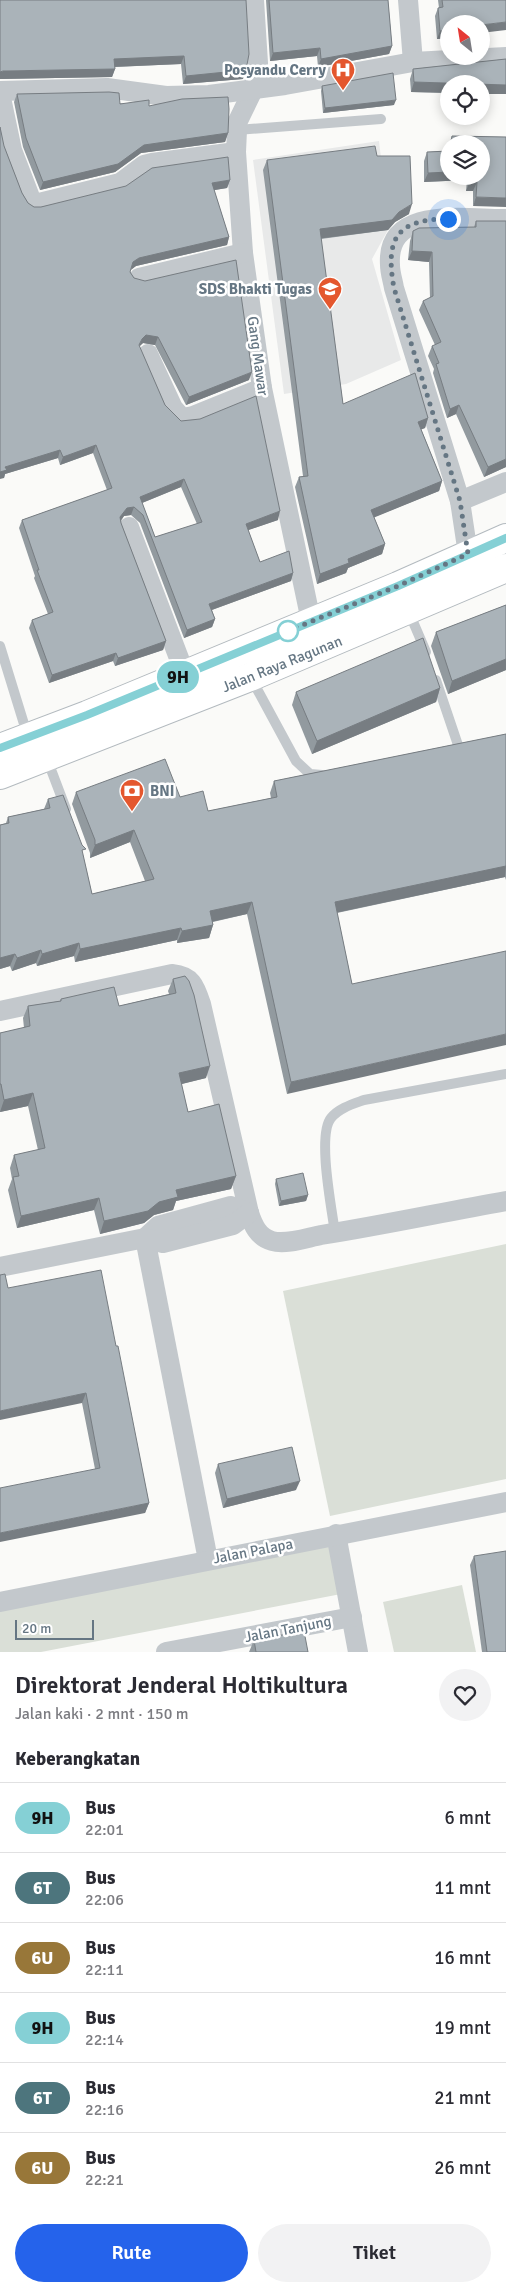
<!DOCTYPE html>
<html lang="id">
<meta charset="utf-8">
<style>
:root{--surface:#fff;--page:#f2f2f3;--text:#2b2b33;--muted:#7c7c81;--line:#e1e1e2;--accent:#2563eb}
body{margin:0;font-family:Signika,sans-serif;background:var(--page);color:var(--text);height:100vh;display:flex;flex-direction:column;font-size:19px;white-space:nowrap}
*{box-sizing:border-box;margin:0}
p{font-size:16px;color:var(--muted)}
.icon{flex:none;width:28px;height:28px;fill:none;stroke:currentColor;stroke-width:2;stroke-linecap:round;stroke-linejoin:round}
.map{position:relative;height:1652px;overflow:hidden}
.side{display:flex;flex-direction:column;background:var(--surface);flex:1}
.side>*{flex:none}
.badge{padding:0 10px;border-radius:16px;font-size:18px;line-height:32px}
.needle{width:32px;rotate:330deg}
.fabs{position:absolute;left:440px;top:15px;display:grid;gap:10px}
.fabs a{display:grid;place-items:center;width:50px;height:50px;border-radius:50%;background:var(--surface);box-shadow:0 2px 12px #0003;font-size:25px}
.scale{position:absolute;left:15px;bottom:12px;width:79px;box-sizing:border-box;padding-left:5px;border:2px solid #657683;border-top:0;font-size:14px;line-height:18px;white-space:nowrap;color:#657683;-webkit-text-stroke:4px #fff;paint-order:stroke}
.you{position:absolute;width:25px;height:25px;margin:-12px;border:4px solid #fff;border-radius:50%;background:#1a73e8;box-shadow:0 0 0 8px #1a73e833}
.map>.badge{position:absolute;translate:-50% -50%;box-shadow:0 0 0 2px #fff}
h2{padding:0 15px;font-size:19px;line-height:45px}
.round{display:grid;place-items:center;flex:none;width:52px;height:52px;border-radius:26px;background:var(--page)}
.summary{display:flex;align-items:center;justify-content:space-between;height:85px;padding:0 15px}
h1{font-size:24px;font-weight:600;line-height:38px}
.cta{display:flex;gap:10px;margin-top:auto;padding:10px 15px}
.cta a{flex:1;height:58px;border-radius:30px;background:var(--accent);color:#fff;font-size:20px;font-weight:600;line-height:58px;text-align:center}
.cta a+a{background:var(--page);color:var(--text)}
ul{padding:0;list-style:none}
li{display:flex;align-items:center;gap:15px;height:70px;padding:0 15px;border-top:1px solid var(--line)}
li div{flex:1}
li b{display:block;font-size:19px}
li em{font-style:normal}
li .badge{min-width:55px;font-weight:700;text-align:center}
.map>svg:first-child{display:block}
.built{fill:#e8e9e9}
.green{fill:#dadfd7}
.lines{fill:none;stroke-linecap:round;stroke-linejoin:round}
.secondary-casing{stroke:#b3babf;stroke-width:30}
.service{stroke:#c3c8cc;stroke-width:10}
.minor{stroke:#c3c8cc;stroke-width:20}
.secondary{stroke:#fff;stroke-width:28}
.wall{fill:#929a9f;fill-rule:evenodd}
.shaded-wall{fill:#777d82}
.building{fill:#aab3b9;stroke:#777d82;fill-rule:evenodd}
.line-casing{stroke:#fff;stroke-width:11}
.line{stroke:#85d0d5;stroke-width:8}
.walk{stroke:#657683;stroke-width:5;stroke-dasharray:0 9}
.stop-dot{fill:#fff;stroke:#85d0d5;stroke-width:2.5}
.labels{text-anchor:middle;dominant-baseline:central;stroke-width:5;stroke-linejoin:round;paint-order:stroke}
.poi-label{font-size:15px;font-weight:bold;fill:#657683;stroke:#fff;text-anchor:end}
.street-label{font-size:15px;fill:#657683;stroke:#fff}
</style>
<div class="map">
<svg width="506" height="1652" viewBox="0 0 506 1652">
<rect width="100%" height="100%" fill="#fafaf8"/>
<polygon class="built" points="379,141 389,228 372,259 401,360 346,384 284,394 253,160"/>
<g class="green">
<polygon points="506,1244 506,1479 330,1516 283,1291"/>
<polygon points="332,1545 341,1594 41,1652 0,1652 0,1609"/>
<polygon points="462,1585 476,1652 394,1652 383,1602"/>
</g>
<g class="lines">
<defs>
<g id="secondary">
<polyline points="0,748 87,715 398,586 506,538"/>
<polyline points="0,775 250,677 506,568"/>
</g>
</defs>
<use href="#secondary" class="secondary-casing"/>
<g class="service">
<polyline points="237,130 381,119"/>
<polyline points="408,610 426,652"/>
<polyline points="0,646 28,737"/>
<polyline points="251,678 296,761 310,774 322,775"/>
<polyline points="436,680 459,748"/>
<polyline points="47,759 66,809"/>
<path d="M335 1233C332 1210 317 1135 331 1118 339 1108 353 1104 364 1100L506 1074"/>
</g>
<g class="minor">
<polyline points="254,0 258,63 253,90 237,123 237,130 236,152 243,253 262,388 311,621"/>
<polyline points="408,0 413,62"/>
<polyline points="0,91 107,88 166,96 209,95 285,85 413,62 506,57"/>
<polyline points="0,93 12,150 30,197 35,204 120,183 144,165 152,163 236,152"/>
<polyline points="139,278 243,253"/>
<polyline points="148,354 173,408 182,418 193,416 262,388"/>
<polyline points="460,501 506,482"/>
<polyline points="129,527 185,674"/>
<path d="M472 567 468 554 460 501 394 288C393 281 390 273 390 265 386 204 468 220 506 219"/>
<path d="M0 1011 172 974C192 976 195 986 201 1004L249 1213C253 1225 258 1237 272 1241 286 1245 306 1238 321 1235 383 1225 444 1212 506 1201"/>
<polyline points="145,1238 208,1560"/>
<polyline points="145,1238 158,1226 231,1206 249,1213"/>
<polyline points="0,1267 145,1238 163,1243 233,1225 249,1213"/>
<polyline points="336,1534 358,1652"/>
<polyline points="0,1602 506,1502"/>
<polyline points="166,1652 352,1617"/>
</g>
<use href="#secondary" class="secondary"/>
</g>
<g class="wall">
<polygon points="246,0 243,79 183,84 181,64 115,67 115,69 112,77 0,79"/>
<polygon points="266,0 388,0 392,46 389,54 318,67 317,56 270,61"/>
<polygon points="438,0 506,0 449,24 449,38 437,39 435,16 438,8 439,8"/>
<polygon points="506,59 506,94 411,92 410,79 413,69"/>
<polygon points="322,86 394,105 323,113 321,91"/>
<polygon points="17,94 149,106 228,133 225,142 141,153 115,172 40,190 23,147 14,102"/>
<polygon points="452,136 506,137 473,206 473,191 466,191 467,180 424,182 424,161 427,152 448,151 449,145 449,176 481,176 481,144 449,144"/>
<path d="M4 146 22 193 28 203 34 207H41L230 180 227 188 214 190 229 237 227 245 136 266 131 269 130 272 134 278 249 380 186 405 155 345 143 343 139 346 165 405 278 520 248 530 260 562 293 573 291 581 212 610 215 619 212 627 184 638 140 523 131 515 124 516 121 521V523L166 641 163 650 115 666 113 661 49 683 29 628 32 620 48 614 34 578 35 576 19 528 22 520 107 490 93 453 60 465 58 458 5 474 4 478ZM181 487 197 524 155 537 142 503Z"/>
<polygon points="267,160 409,214 395,222 388,230 321,239 343,404 428,418 425,428 421,429 442,481 439,491 374,517 385,544 382,554 348,568 346,573 317,584 295,487 299,477 303,476 263,170"/>
<polygon points="476,221 506,467 484,477 456,414 447,418 433,373 434,369 428,356 432,346 435,345 419,310 423,301 430,298 429,262 408,260 410,241 413,231 474,227"/>
<polygon points="506,605 506,670 448,694 431,646 436,632"/>
<polygon points="440,688 436,702 312,754 292,705 296,692"/>
<polygon points="506,734 506,880 505,877 337,913 352,984 287,1094 247,914 213,922 213,925 209,938 177,943 177,940 75,962 74,956 37,966 36,963 12,971 10,966 0,969 0,825 6,823 8,817 44,809 48,799 83,855 92,894 145,881 130,842 90,858 90,853 72,804 76,792 180,797 208,811 271,798 270,793 274,781"/>
<polygon points="173,979 206,1078 181,1084 188,1112 236,1176 231,1189 176,1201 173,1210 154,1215 144,1223 100,1234 94,1210 17,1228 8,1190 12,1179 10,1168 14,1155 38,1150 28,1106 0,1112 0,1033 24,1028 23,1018 28,1006 60,1001 61,999 119,1006 169,994 168,991"/>
<polygon points="276,1179 308,1195 306,1201 279,1206 275,1184"/>
<polygon points="8,1288 116,1346 149,1503 145,1513 95,1469 82,1403"/>
<polygon points="218,1464 296,1490 223,1508 215,1473"/>
<polygon points="474,1556 506,1652 482,1652 470,1565"/>
<polygon points="254,1640 308,1652 249,1652"/>
</g>
<g class="shaded-wall">
<polygon points="506,22 506,30 481,33 481,25"/>
<polygon points="449,30 449,38 437,39 440,31"/>
<polygon points="392,46 389,54 318,67 321,59"/>
<polygon points="320,48 317,56 270,61 273,53"/>
<polygon points="184,56 181,64 111,67 114,59"/>
<polygon points="115,69 112,77 0,79 0,72 3,71"/>
<polygon points="246,70 243,79 183,84 186,76"/>
<polygon points="414,82 471,84 449,84 449,93 411,92"/>
<polygon points="481,84 506,85 506,94 481,94"/>
<polygon points="396,100 394,105 323,113 325,108"/>
<polygon points="228,133 225,142 141,153 115,172 40,190 43,182 144,145"/>
<polygon points="449,172 449,176 468,176 467,180 424,182 428,173"/>
<polygon points="230,180 227,188 209,191 212,183"/>
<polygon points="470,181 477,182 473,191 466,191"/>
<polygon points="476,197 506,198 506,207 473,206"/>
<polygon points="412,204 409,214 395,222 388,230 316,239 320,229 399,212"/>
<polygon points="229,237 227,245 136,266 131,270 133,262 139,258"/>
<polygon points="412,251 432,252 429,262 408,260"/>
<polygon points="146,335 158,337 155,345 143,343 139,347 142,339"/>
<polygon points="252,372 249,380 186,405 189,397"/>
<polygon points="459,405 456,414 447,418 450,409"/>
<polygon points="428,418 425,428 415,432 418,422"/>
<polygon points="96,445 93,453 60,465 63,457"/>
<polygon points="60,450 58,458 5,474 4,478 0,479 0,472 5,467"/>
<polygon points="506,459 506,467 484,477 488,467"/>
<polygon points="184,479 181,487 137,505 140,497"/>
<polygon points="442,481 439,491 368,520 371,510"/>
<polygon points="134,507 131,515 124,516 117,525 120,517 127,508"/>
<polygon points="280,511 278,520 243,532 246,524"/>
<polygon points="385,544 382,554 348,568 346,573 317,584 320,574 348,559"/>
<polygon points="293,573 291,581 206,612 209,604"/>
<polygon points="215,619 212,627 184,638 187,630"/>
<polygon points="166,641 163,650 115,666 118,658"/>
<polygon points="116,653 113,661 49,683 52,675"/>
<polygon points="506,659 506,670 448,694 452,681"/>
<polygon points="440,688 436,702 312,754 317,741"/>
<polygon points="134,830 130,842 90,858 95,845"/>
<polygon points="506,866 505,877 330,914 335,902"/>
<polygon points="252,902 247,914 206,923 210,911"/>
<polygon points="213,925 209,938 177,943 182,931"/>
<polygon points="181,928 177,940 75,962 80,949"/>
<polygon points="79,943 74,956 37,966 42,954"/>
<polygon points="41,950 36,963 12,971 17,958"/>
<polygon points="15,954 10,966 0,969 0,958"/>
<polygon points="506,1034 506,1045 287,1094 291,1082"/>
<polygon points="210,1066 206,1078 174,1086 179,1073"/>
<polygon points="33,1093 28,1106 0,1112 4,1100"/>
<polygon points="236,1176 231,1189 176,1201 173,1210 154,1215 144,1223 100,1234 104,1221 176,1190"/>
<polygon points="308,1195 306,1201 279,1206 281,1201"/>
<polygon points="99,1198 94,1210 17,1228 21,1216"/>
<polygon points="86,1393 82,1403 0,1420 0,1411"/>
<polygon points="300,1481 296,1490 223,1508 227,1499"/>
<polygon points="149,1503 145,1513 0,1542 0,1533"/>
</g>
<g class="building">
<polygon points="0,0 246,0 249,54 246,70 186,76 184,56 114,59 115,69 3,71 0,72"/>
<polygon points="269,0 388,0 392,46 321,59 320,48 273,53"/>
<polygon points="442,0 506,0 506,22 481,25 481,24 449,24 449,30 440,31 438,8 443,7"/>
<polygon points="506,59 506,85 414,82 413,69"/>
<polygon points="393,73 396,100 325,108 322,86"/>
<polygon points="109,92 119,93 120,104 149,100 149,106 182,99 228,97 229,109 228,133 144,145 118,164 43,182 26,138 17,94"/>
<path d="M0 127 4 146 22 193 28 203 34 207H41L126 186 152 168 228 157 230 180 212 183 229 237 139 258 133 262 130 272 134 278 145 281 236 260 252 372 189 397 158 337 146 335 142 339 139 345 165 405 181 421 200 419 256 396 280 511 246 524 260 562 289 551 293 573 209 604 215 619 187 630 143 515 134 507 127 508 120 517 121 523 166 641 118 658 116 653 52 675 32 620 53 612 37 570H39L22 520 112 488 96 445 63 457 60 450 5 467 7 470 0 472ZM184 479 202 522 155 537 140 497Z"/>
<polygon points="452,136 506,137 506,198 476,197 477,182 470,181 470,176 481,176 481,144 451,144"/>
<polygon points="375,146 377,156 410,156 412,204 399,212 392,220 320,229 343,404 415,373 428,418 418,422 442,481 371,510 385,544 348,559 349,563 320,574 299,477 308,476 267,160"/>
<polygon points="449,151 449,172 428,173 427,152"/>
<polygon points="476,221 506,221 506,459 488,467 459,405 450,409 436,364 439,363 432,346 441,342 423,301 433,296 432,252 412,251 413,231 419,228 476,227"/>
<polygon points="506,605 506,659 452,681 436,632"/>
<polygon points="423,638 440,688 317,741 296,692"/>
<polygon points="506,734 506,866 335,902 352,984 506,951 506,1034 291,1082 252,902 210,911 213,925 182,931 181,928 80,949 79,943 42,954 41,950 17,958 15,954 0,958 0,825 9,823 8,817 50,808 48,799 63,795 82,845 86,849 82,850 92,894 154,879 134,830 95,845 95,840 76,792 165,759 180,797 203,791 208,811 277,797 274,781"/>
<polygon points="185,976 189,981 194,995 210,1066 179,1073 188,1112 219,1104 236,1176 176,1190 178,1197 159,1202 148,1211 104,1221 99,1198 21,1216 13,1177 19,1176 14,1155 45,1148 33,1093 4,1100 1,1084 0,1084 0,1033 30,1026 28,1006 61,1001 61,999 114,987 119,1006 176,993 173,979"/>
<polygon points="303,1173 308,1195 281,1201 276,1179"/>
<polygon points="101,1270 116,1346 118,1346 149,1503 0,1533 0,1488 100,1468 86,1393 0,1411 0,1275 5,1274 8,1288"/>
<polygon points="292,1447 300,1481 227,1499 218,1464"/>
<polygon points="506,1551 506,1652 487,1652 474,1556"/>
<polygon points="304,1631 308,1652 256,1652 254,1640"/>
</g>
<g class="lines">
<defs>
<polyline id="line" points="0,748 87,715 398,586 506,538"/>
</defs>
<use href="#line" class="line-casing"/>
<use href="#line" class="line"/>
<path class="walk" d="M288 631 398 586 468 554 460 501 394 288C385 239 396 219 448 219"/>
</g>
<defs>
<symbol id="hospital-pin" viewBox="-11 -11 22 30"><path d="M0 17L-7.5 6A9.5 9.5 0 1 1 7.5 6Z" fill="#e4572e" stroke="#fff"/><path d="M-5-5h3v3.5h4V-5h3V5h-3V1.5h-4V5h-3Z" fill="#fff"/></symbol>
<symbol id="school-pin" viewBox="-11 -11 22 30"><path d="M0 17L-7.5 6A9.5 9.5 0 1 1 7.5 6Z" fill="#e4572e" stroke="#fff"/><path d="M0-5L7-2L0 1L-7-2ZM-4 1L0 2.5L4 1V4Q0 6-4 4Z" fill="#fff"/></symbol>
<symbol id="bank-pin" viewBox="-11 -11 22 30"><path d="M0 17L-7.5 6A9.5 9.5 0 1 1 7.5 6Z" fill="#e4572e" stroke="#fff"/><path d="M-6-4H6V4H-6ZM0-2.3a2.3 2.3 0 1 0 0 4.6a2.3 2.3 0 1 0 0-4.6Z" fill="#fff"/></symbol>
</defs>
<g fill-rule="evenodd">
<use href="#hospital-pin" x="329" y="56" width="28" height="38"/>
<use href="#school-pin" x="316" y="275" width="28" height="38"/>
<use href="#bank-pin" x="118" y="777" width="28" height="38"/>
</g>
<circle class="stop-dot" cx="288" cy="631" r="10"/>
<g class="labels">
<g class="poi-label">
<text x="326" y="70">Posyandu Cerry</text>
<text x="312" y="289">SDS Bhakti Tugas</text>
<text x="150" y="791" text-anchor="start">BNI</text>
</g>
<g class="street-label">
<text transform="translate(258 356) rotate(82)">Gang Mawar</text>
<text transform="translate(282 664) rotate(-22)">Jalan Raya Ragunan</text>
<text transform="translate(253 1551) rotate(-11)">Jalan Palapa</text>
<text transform="translate(288 1629) rotate(-11)">Jalan Tanjung</text>
</g>
</g>
</svg>
<div class="fabs">
<a><svg class="needle" viewBox="-14 -14 28 28"><path d="M0-13l5 13h-10z" fill="#e53935"/><path d="M0 13l5-13h-10z" fill="#7c7c81"/></svg></a>
<a><svg class="icon" aria-label="locate" viewBox="0 0 24 24"><circle cx="12" cy="12" r="6"/><path d="M12 2v4M12 18v4M2 12h4M18 12h4"/></svg></a>
<a><svg class="icon" aria-label="layers" viewBox="0 0 24 24"><path d="M12 4l9 5-9 5-9-5zM3 14l9 5 9-5"/></svg></a>
</div>
<div class="scale">20 m</div>
<div class="you" style="left:448px;top:219px"></div>
<b class="badge" style="left:178px;top:677px;background:#85d0d5;color:#111">9H</b>
</div>
<section class="side">
<div class="summary"><div><h1>Direktorat Jenderal Holtikultura</h1><p>Jalan kaki · 2 mnt · 150 m</p></div><a class="round"><svg class="icon" aria-label="heart" viewBox="0 0 24 24"><path d="M12 20l-8-8c-3-5 5-10 8-4 3-6 11-1 8 4z"/></svg></a></div>
<h2>Keberangkatan</h2>
<ul>
<li><span class="badge" style="background:#85d0d5;color:#111">9H</span><div><b>Bus</b><p>22:01</p></div><em>6 mnt</em></li>
<li><span class="badge" style="background:#4d757d;color:#fff">6T</span><div><b>Bus</b><p>22:06</p></div><em>11 mnt</em></li>
<li><span class="badge" style="background:#987739;color:#fff">6U</span><div><b>Bus</b><p>22:11</p></div><em>16 mnt</em></li>
<li><span class="badge" style="background:#85d0d5;color:#111">9H</span><div><b>Bus</b><p>22:14</p></div><em>19 mnt</em></li>
<li><span class="badge" style="background:#4d757d;color:#fff">6T</span><div><b>Bus</b><p>22:16</p></div><em>21 mnt</em></li>
<li><span class="badge" style="background:#987739;color:#fff">6U</span><div><b>Bus</b><p>22:21</p></div><em>26 mnt</em></li>
</ul>
<div class="cta"><a>Rute</a><a>Tiket</a></div>
</section>
